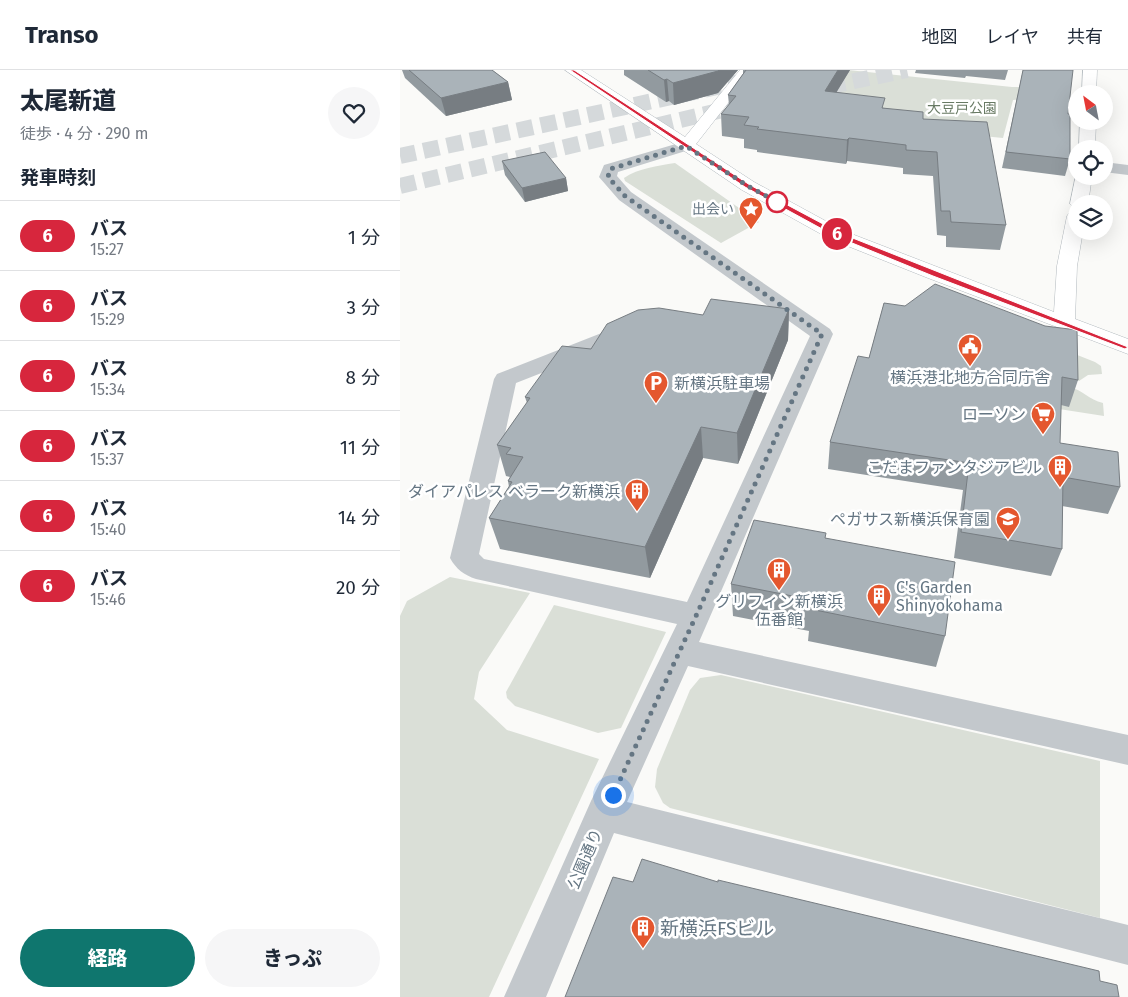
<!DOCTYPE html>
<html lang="ja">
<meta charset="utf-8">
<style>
:root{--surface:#fff;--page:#f6f6f7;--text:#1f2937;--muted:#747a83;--line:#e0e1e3;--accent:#0f766e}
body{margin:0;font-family:"Fira Sans","Noto Sans JP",sans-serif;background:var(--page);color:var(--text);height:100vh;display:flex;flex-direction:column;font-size:19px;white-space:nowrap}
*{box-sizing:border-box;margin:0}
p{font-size:16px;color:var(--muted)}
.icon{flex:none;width:28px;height:28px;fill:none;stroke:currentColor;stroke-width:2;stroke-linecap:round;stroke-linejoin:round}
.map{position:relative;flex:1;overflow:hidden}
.panel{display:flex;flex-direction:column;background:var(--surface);width:400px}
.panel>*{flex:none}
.badge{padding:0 10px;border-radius:16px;font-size:18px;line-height:32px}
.needle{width:32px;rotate:328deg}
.controls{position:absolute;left:668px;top:15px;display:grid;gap:10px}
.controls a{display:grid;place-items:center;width:45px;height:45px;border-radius:50%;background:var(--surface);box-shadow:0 5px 20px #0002;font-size:25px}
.you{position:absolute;width:25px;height:25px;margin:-12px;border:4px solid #fff;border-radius:50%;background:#1a73e8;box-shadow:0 0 0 8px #1a73e833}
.map>.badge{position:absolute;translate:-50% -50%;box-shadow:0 0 0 2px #fff}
h2{padding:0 20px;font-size:19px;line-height:45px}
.round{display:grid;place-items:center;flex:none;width:52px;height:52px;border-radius:26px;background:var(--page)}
.head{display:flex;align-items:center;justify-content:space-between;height:85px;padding:0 20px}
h1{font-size:24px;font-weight:800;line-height:38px}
.cta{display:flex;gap:10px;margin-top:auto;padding:10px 20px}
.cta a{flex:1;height:58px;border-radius:30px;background:var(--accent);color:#fff;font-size:20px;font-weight:800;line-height:58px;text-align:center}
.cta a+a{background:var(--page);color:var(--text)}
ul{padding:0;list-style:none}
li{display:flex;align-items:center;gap:15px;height:70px;padding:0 20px;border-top:1px solid var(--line)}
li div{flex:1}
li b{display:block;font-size:19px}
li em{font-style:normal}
li .badge{min-width:55px;font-weight:700;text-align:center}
header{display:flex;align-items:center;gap:30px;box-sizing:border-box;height:70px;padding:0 25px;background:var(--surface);border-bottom:1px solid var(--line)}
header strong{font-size:24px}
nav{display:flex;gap:28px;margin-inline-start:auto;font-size:18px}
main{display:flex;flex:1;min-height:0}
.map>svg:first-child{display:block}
.green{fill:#dadfd7}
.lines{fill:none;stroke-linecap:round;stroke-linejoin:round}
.highway-tunnel{stroke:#d5d9db;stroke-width:16;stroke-dasharray:16 8;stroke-linecap:butt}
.secondary-casing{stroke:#b3babf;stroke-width:1}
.street{fill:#c3c8cc;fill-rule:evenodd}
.secondary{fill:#fff;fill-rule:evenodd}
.wall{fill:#929a9f}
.shaded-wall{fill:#777d82}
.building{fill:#aab3b9;stroke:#777d82}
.line{fill:#d7263d;stroke:#fff}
.walk{stroke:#657683;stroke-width:5;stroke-dasharray:0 9}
.stop-dot{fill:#fff;stroke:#d7263d;stroke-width:2.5}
.labels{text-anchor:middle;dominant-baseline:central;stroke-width:5;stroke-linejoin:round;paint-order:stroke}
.far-park-label{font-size:14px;fill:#687a64;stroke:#fff}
.far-poi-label{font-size:14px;fill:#657683;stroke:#fff;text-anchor:end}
.poi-label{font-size:16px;fill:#657683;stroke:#fff;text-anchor:end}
.street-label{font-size:16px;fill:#657683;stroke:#fff}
.near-poi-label{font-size:19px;fill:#657683;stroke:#fff;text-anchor:start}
</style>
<header>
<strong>Transo</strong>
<nav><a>地図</a><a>レイヤ</a><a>共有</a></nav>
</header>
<main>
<section class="panel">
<div class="head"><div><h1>太尾新道</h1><p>徒歩 · 4 分 · 290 m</p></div><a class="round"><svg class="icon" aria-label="heart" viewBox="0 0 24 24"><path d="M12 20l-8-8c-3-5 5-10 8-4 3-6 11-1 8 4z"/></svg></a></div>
<h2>発車時刻</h2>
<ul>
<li><span class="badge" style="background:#d7263d;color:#fff">6</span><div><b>バス</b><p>15:27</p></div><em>1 分</em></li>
<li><span class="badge" style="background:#d7263d;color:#fff">6</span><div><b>バス</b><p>15:29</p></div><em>3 分</em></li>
<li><span class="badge" style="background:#d7263d;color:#fff">6</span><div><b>バス</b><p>15:34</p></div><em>8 分</em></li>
<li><span class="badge" style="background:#d7263d;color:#fff">6</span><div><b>バス</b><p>15:37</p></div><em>11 分</em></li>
<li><span class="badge" style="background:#d7263d;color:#fff">6</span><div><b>バス</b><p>15:40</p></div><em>14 分</em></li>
<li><span class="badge" style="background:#d7263d;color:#fff">6</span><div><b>バス</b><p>15:46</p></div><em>20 分</em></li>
</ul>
<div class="cta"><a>経路</a><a>きっぷ</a></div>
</section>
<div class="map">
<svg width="728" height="927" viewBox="0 0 728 927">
<rect width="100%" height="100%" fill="#fafaf8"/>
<g class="green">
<polygon points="358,0 448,0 612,17 663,18 666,26 613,30 603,68 492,57"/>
<path d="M275 93 359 152 321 173 225 111 224 108C239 98 257 96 275 93Z"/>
<polygon points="538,230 695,292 701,296 702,304 688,305 679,311 669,309"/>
<path d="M669 317C682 319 689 330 703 333L704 346 659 339V335Z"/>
<polygon points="50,507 130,523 79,602 74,629 107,660 199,689 89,927 0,927 0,546 7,531"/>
<polygon points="154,535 266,562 221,658 198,663 115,636 107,628 106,622"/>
<polygon points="321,605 700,691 700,848 270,738 263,733 255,717 257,699 290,620 300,608"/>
</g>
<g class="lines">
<g class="highway-tunnel">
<polyline points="406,21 507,0"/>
<polyline points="0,86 395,0"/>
<polyline points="0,116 361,31"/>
</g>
<defs>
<g id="secondary">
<polygon points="165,0 181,0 285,67 340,0 354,0 296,74 354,112 444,161 654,242 657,196 667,146 670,142 676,141 676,161 683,161 677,196 675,249 728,269 728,284 528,208 430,169 342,120"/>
<polygon points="683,0 697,0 696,24 682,24"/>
<polygon points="680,51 696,51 695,79 679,79"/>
<polygon points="676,105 692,106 688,134 676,134 676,139 670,134"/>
</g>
</defs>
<use href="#secondary" class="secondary-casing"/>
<g class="street">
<path d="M286 71 292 73 294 76 292 79 218 102 217 106 231 122 430 259 433 264 299 572 728 665V695L288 596 227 732 728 855V895L214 763 146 927H104L191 731 277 554 76 509C64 505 56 499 50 488L94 309 97 304 222 255 230 254 238 255 241 260 238 265 116 313 79 484 84 489 287 532 410 266 219 130 199 107 204 95Z"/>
<polygon points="704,92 728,95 728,105 704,102"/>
</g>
<use href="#secondary" class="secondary"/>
</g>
<g class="wall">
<polygon points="2,0 92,0 108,12 112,30 46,46 5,8"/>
<polygon points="224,0 338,0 318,23 274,35 269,31 266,32 224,5"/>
<polygon points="343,0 450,0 436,22 484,38 523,49 606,155 600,180 546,177 546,166 537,165 533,106 503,104 503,98 447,91 446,94 357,82 357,80 344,78 344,69 322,66 321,44 329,35 328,25 343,4"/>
<polygon points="516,0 608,0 605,10 566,6 565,8 515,3"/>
<polygon points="623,0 668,44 670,89 665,106 602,98"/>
<polygon points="102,91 166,108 168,121 125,132 105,105"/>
<polygon points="484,233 678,310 669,337 661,335 660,373 720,417 708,444 662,436 662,479 651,506 554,488 563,420 428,399 430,372 469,288"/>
<polygon points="389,239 388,270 338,394 303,388 250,508 100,479 89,448 109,417 108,411 110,407 106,406 97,375 127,333 125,327 191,279 303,245"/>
<polygon points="426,468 545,566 536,597 408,571 409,561 333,546 331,514"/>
</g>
<g class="shaded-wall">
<polygon points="319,0 338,0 318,23 274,35 273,13"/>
<polygon points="438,0 450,0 424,43 425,21"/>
<polygon points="267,9 269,31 266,32 264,10"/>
<polygon points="108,12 112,30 46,46 41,28"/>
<polygon points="449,68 447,91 446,94 447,70"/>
<polygon points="166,108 168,121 125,132 122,118"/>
<polygon points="389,239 388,270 338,394 337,363"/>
<polygon points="301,357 303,388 250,508 245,477"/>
</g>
<g class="building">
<polygon points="9,0 92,0 108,12 41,28"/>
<polygon points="248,0 319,0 318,1 273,13 267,9 264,10"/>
<polygon points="346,0 438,0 425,21 485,28 482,38 523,42 523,49 587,52 606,155 551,152 550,141 541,141 537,82 506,80 506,75 449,68 447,70 357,59 359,57 344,55 349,47 321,44 336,26 328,25"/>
<polygon points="623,0 673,0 668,44 670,44 670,89 606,82"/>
<polygon points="145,82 166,108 122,118 102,91"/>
<polygon points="535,214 645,256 677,260 678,310 662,307 660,373 718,382 720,417 663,407 662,479 561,462 569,393 430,372 458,286 469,288 484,233 505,236"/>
<polygon points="311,229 389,239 337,363 301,357 245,477 89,448 112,412 108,411 123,387 106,384 111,378 97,375 130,328 125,327 162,276 191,279 207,254 238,240 259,238 303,245"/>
<polygon points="354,450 426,463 425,468 555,492 545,566 410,539 413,530 331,514"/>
<polygon points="242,789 318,812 318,810 699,901 700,911 717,915 719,927 165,927 213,807 233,812"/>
</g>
<polygon class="line" points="170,0 174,0 350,115 440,163 728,277 725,279 533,206 435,166 345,117"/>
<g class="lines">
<polyline class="walk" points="213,725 296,546 422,264 225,126 208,107 210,99 286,76 348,116 377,132"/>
</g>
<defs>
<symbol id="sight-pin" viewBox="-11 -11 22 30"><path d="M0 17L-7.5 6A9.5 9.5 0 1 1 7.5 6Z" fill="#e4572e" stroke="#fff"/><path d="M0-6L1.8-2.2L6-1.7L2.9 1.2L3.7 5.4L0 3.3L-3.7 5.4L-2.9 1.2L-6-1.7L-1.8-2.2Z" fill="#fff"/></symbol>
<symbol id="civic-pin" viewBox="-11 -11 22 30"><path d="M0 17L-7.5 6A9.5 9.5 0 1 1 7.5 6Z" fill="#e4572e" stroke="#fff"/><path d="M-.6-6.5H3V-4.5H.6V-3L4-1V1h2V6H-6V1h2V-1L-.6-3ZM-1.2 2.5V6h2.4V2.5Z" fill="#fff"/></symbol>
<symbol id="parking-pin" viewBox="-11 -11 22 30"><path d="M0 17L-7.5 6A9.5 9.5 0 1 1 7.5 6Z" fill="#e4572e" stroke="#fff"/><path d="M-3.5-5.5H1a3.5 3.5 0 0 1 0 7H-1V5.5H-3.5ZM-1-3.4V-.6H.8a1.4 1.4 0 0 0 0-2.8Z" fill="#fff"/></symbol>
<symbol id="supermarket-pin" viewBox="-11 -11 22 30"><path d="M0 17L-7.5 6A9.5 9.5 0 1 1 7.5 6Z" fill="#e4572e" stroke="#fff"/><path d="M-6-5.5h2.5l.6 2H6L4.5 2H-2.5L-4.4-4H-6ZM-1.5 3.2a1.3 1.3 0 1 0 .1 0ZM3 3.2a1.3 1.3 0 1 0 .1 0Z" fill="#fff"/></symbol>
<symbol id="building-pin" viewBox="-11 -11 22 30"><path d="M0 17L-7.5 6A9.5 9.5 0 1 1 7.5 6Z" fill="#e4572e" stroke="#fff"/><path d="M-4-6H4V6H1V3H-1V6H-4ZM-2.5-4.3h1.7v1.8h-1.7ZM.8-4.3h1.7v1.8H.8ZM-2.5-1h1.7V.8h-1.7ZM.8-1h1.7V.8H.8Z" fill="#fff"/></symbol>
<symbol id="school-pin" viewBox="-11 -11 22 30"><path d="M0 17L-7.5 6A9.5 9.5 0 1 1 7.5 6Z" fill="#e4572e" stroke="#fff"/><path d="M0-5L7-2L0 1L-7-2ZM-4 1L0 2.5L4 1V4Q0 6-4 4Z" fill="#fff"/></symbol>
</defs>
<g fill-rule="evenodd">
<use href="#sight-pin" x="337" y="125" width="28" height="38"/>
<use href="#civic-pin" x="556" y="262" width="28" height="38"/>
<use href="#parking-pin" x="242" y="299" width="28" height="38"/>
<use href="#supermarket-pin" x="629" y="330" width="28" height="38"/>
<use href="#building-pin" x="646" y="383" width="28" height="38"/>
<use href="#building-pin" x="223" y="407" width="28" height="38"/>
<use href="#school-pin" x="594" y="435" width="28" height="38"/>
<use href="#building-pin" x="365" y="486" width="28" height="38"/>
<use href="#building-pin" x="465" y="512" width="28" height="38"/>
<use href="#building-pin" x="229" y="844" width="28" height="38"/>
</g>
<circle class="stop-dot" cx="377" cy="132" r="10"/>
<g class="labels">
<g class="far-park-label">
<text x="562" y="38">大豆戸公園</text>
</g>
<g class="far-poi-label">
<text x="334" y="139">出会い</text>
</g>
<g class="poi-label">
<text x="570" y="307" text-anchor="middle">横浜港北地方合同庁舎</text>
<text x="274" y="313" text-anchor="start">新横浜駐車場</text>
<text x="626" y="344">ローソン</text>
<text x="642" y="397">こだまファンタジアビル</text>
<text x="220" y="421">ダイアパレス ベラーク新横浜</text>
<text x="590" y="449">ペガサス新横浜保育園</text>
<text x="496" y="517" text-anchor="start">C's Garden<tspan x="496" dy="18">Shinyokohama</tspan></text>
<text x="379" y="531" text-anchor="middle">グリフィン新横浜<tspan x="379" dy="18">伍番館</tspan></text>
</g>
<g class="street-label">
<text transform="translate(185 789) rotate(-67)">公園通り</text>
</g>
<g class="near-poi-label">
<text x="260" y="858">新横浜FSビル</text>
</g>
</g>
</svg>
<div class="controls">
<a><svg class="needle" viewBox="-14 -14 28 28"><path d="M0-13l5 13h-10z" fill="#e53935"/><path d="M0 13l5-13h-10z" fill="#747a83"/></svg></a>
<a><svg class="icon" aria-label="locate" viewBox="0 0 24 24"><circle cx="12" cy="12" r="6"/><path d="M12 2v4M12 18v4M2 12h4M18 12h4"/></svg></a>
<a><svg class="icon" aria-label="layers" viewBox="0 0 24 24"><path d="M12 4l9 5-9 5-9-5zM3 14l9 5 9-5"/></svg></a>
</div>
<div class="you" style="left:213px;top:725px"></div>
<b class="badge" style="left:437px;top:164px;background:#d7263d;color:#fff">6</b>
</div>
</main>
